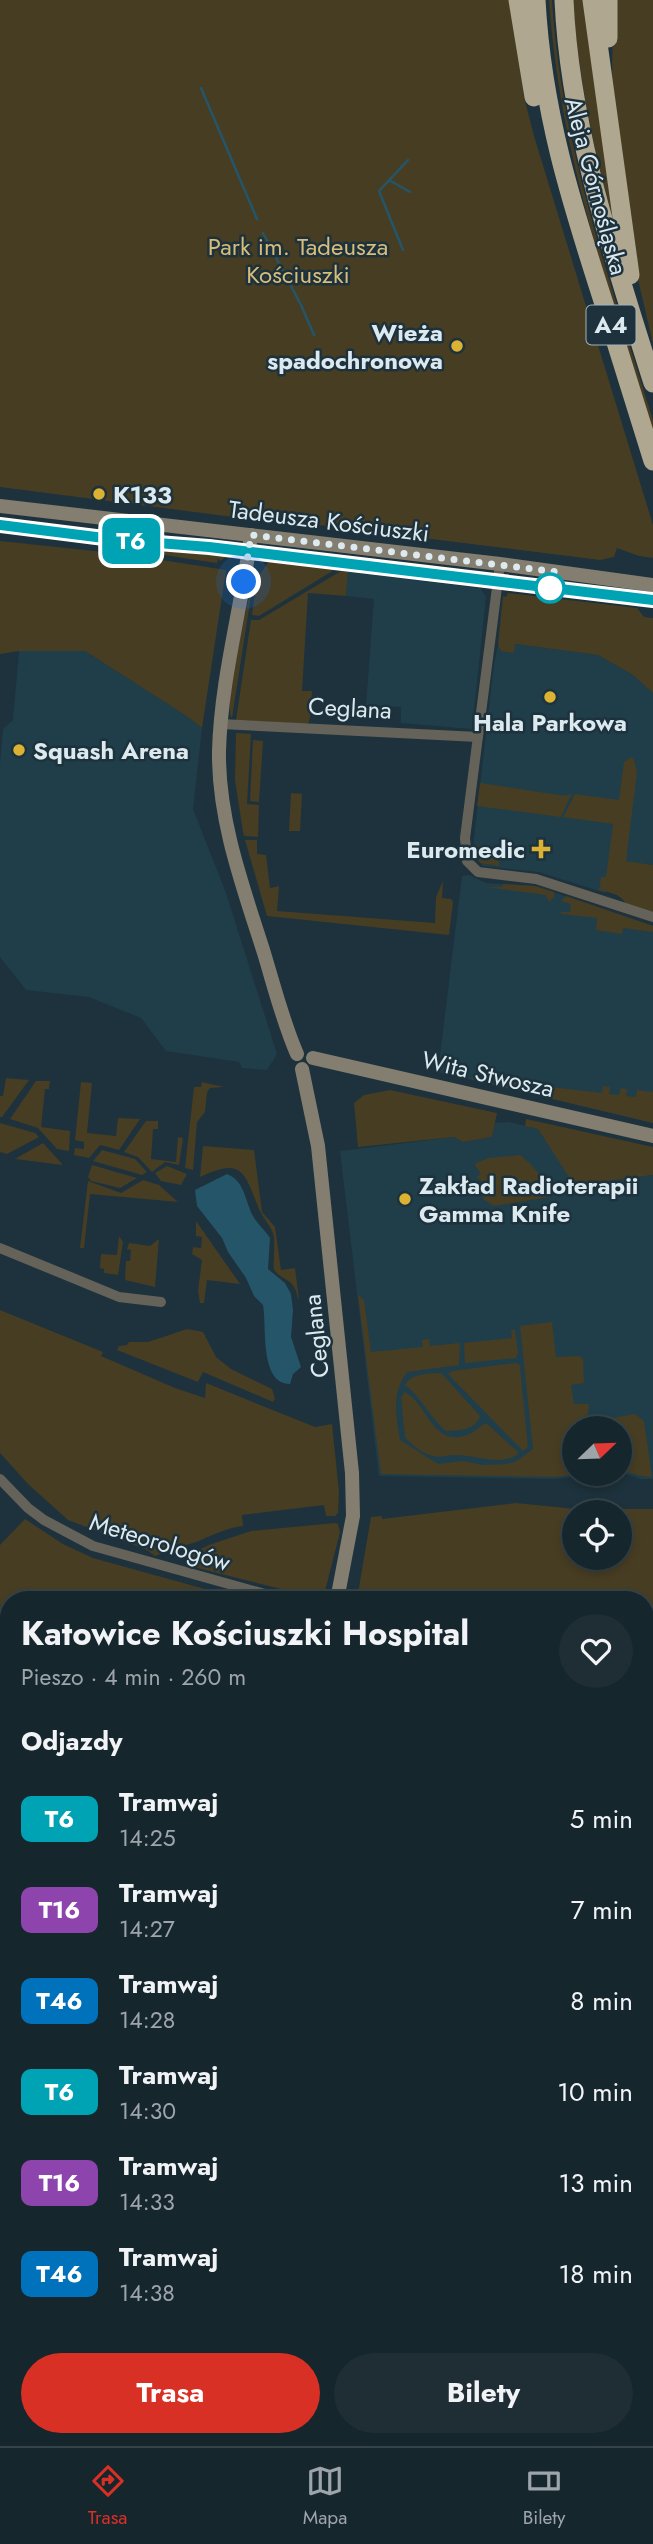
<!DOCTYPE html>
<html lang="pl">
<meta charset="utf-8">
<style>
:root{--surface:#16262d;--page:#1f2e35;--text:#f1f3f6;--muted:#9ea5aa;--line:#354349;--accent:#d93025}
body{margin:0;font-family:Jost,sans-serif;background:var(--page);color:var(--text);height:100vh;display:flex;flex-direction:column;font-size:26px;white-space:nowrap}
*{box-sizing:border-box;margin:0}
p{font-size:23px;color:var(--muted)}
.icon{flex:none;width:38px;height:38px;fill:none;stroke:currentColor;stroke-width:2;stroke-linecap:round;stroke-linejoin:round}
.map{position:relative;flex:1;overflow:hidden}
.panel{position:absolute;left:0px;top:1591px;width:654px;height:856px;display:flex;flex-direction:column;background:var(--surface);border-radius:28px 28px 0 0;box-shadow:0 4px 10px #0003,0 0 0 2px var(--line)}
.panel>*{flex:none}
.badge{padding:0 14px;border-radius:10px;font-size:24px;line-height:46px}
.needle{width:46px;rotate:67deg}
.buttons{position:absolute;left:562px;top:1416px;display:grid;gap:14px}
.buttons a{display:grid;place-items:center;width:70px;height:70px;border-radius:50%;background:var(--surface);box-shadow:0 4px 10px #0003,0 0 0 2px var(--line);font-size:35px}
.you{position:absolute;width:35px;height:35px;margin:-18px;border:5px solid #fff;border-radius:50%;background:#1a73e8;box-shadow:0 0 0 10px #1a73e833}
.map>.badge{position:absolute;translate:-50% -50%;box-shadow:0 0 0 4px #fff}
h2{padding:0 21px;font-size:26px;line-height:63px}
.round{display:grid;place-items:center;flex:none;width:74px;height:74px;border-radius:37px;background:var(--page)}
.summary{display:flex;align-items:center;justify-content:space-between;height:119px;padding:0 21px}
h1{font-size:33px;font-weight:700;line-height:52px}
.button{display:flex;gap:14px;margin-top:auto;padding:14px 21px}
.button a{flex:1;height:80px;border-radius:42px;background:var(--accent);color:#fff;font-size:28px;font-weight:700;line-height:80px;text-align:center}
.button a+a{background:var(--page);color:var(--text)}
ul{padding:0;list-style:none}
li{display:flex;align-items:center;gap:21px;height:91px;padding:0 21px}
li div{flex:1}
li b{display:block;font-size:26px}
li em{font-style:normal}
li .badge{min-width:77px;font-weight:700;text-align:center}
.menu{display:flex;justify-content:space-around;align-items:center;height:98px;border-top:2px solid var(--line);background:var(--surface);font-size:19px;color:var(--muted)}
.menu a{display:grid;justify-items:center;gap:4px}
.menu .active{color:var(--accent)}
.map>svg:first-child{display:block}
.built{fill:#1f3e4a}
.green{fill:#473d23;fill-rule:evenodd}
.water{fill:#245569}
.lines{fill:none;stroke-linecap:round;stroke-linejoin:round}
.stream{stroke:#245569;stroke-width:2.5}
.street{stroke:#656259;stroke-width:10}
.secondary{stroke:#847e70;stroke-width:14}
.highway{stroke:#b0a791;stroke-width:19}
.tram{stroke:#7b8d95;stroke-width:2}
.line-casing{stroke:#fff;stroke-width:16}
.line{stroke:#00a3b4;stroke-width:10}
.walk{stroke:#dceaf0;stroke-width:7;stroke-dasharray:0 12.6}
.poi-dot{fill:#dcb233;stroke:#1d323c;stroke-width:2.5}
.stop-dot{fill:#fff;stroke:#00a3b4;stroke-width:3.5}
.labels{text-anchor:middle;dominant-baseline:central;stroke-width:5;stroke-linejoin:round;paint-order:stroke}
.shield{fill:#1d323c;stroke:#a3b3ba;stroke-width:2}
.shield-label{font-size:23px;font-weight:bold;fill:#dceaf0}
.street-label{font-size:24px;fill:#dceaf0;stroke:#1d323c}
.park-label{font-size:24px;fill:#d8bd79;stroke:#1d323c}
.poi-label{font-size:24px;font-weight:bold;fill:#dceaf0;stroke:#1d323c;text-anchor:start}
</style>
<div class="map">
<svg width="653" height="2446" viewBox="0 0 653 2446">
<rect width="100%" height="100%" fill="#1d323c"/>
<g class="built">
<polygon points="348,572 480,588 486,597 472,729 401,723 401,707 366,705 374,599 346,596"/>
<polygon points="515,644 598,655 633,675 653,693 653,865 609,859 605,893 539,872 483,866 474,855 473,847 494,664 498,645 501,651"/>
<polygon points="19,651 85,651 185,715 202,728 193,809 226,893 277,1054 267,1070 242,1068 239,1062 166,1051 141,1018 89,997 26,990 0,957 0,764 3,729 13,720"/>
<polygon points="469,875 486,883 535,886 653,926 653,1123 438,1072 462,876"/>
<polygon points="509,1122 538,1129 574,1184 653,1175 653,1479 641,1479 620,1472 620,1428 574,1428 574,1474 602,1474 553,1479 379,1476 340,1151 454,1137 463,1142 492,1137 494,1123"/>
<polygon points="646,1883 653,1911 653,1965 646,1967"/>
<polygon points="653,2138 653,2302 646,2306 646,2139 650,2143"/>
</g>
<g class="green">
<polygon points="0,0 511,0 524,97 534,136 653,525 653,558 639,556 617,548 614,557 600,560 245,516 241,518 0,487"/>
<path d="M549 0H552C561 145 610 282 653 420V433C609 291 559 150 549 0Z"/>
<path d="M572 0H587L616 230C594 154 579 79 572 0Z"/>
<polygon points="613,0 653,0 653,344 634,262 612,83"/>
<path d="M0 528 114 543 209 549 239 555H229L220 561 218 558 217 563C145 552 72 541 0 533Z"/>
<polygon points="0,541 123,554 226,570 202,728 185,715 85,651 19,651 0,654"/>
<polygon points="269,561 331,568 334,570 259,616 252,615 257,579"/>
<path d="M341 571 348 572 346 596 308 593 302 691H312C311 701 312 716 308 724L236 720 251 620H259Z"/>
<path d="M253 583 232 718C223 705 247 610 251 587Z"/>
<polygon points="508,593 637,608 644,617 653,618 653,693 633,675 598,655 515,644 514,653 501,651 498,645 503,596 506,597"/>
<polygon points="236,733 251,734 247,804 259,805 258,837 244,836 243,832 235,780"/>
<polygon points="253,740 263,741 259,802 250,801"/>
<path d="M631 757 634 760 637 772 626 861 653 865V912L625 903C622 894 607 892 599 890L601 877H606L613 824 563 817 575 794 619 800 624 762Z"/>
<polygon points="480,783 566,796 572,793 561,817 477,806"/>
<polygon points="291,793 302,794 300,831 289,831"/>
<polygon points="245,840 257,840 257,854 266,855 270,888 279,886 277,911 435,923 436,897 443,881 442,898 451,899 453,902 449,935 267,916"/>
<polygon points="474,845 487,846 486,856 499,858 499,866 480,863 475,855"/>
<polygon points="503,884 535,886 554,892 554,897 549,902 546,895 486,887 502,887"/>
<polygon points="566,896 653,926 653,932 623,928 622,934 596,930 597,918 561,914 561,912 570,912 571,904 561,901"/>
<polygon points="6,1078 29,1080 2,1117 0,1117 0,1096 3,1096"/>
<polygon points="473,1078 602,1093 603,1086 610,1087 609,1094 619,1095 621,1088 627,1089 626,1096 636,1097 637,1090 652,1092 653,1090 653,1123 470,1079"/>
<polygon points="36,1081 50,1081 49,1089 45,1089 41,1127 70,1131 69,1151 57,1149 38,1128 10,1119"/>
<polygon points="81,1082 92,1083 87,1133 116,1136 118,1118 140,1119 119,1150 100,1145 89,1158 74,1155 75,1148 84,1149 84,1142 75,1140"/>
<polygon points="202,1082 224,1087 210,1088 207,1092 205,1112 197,1122 193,1170 185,1168 194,1087 201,1087"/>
<polygon points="390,1090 497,1113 492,1137 463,1142 454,1137 358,1147 354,1103 364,1095"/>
<polygon points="526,1119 653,1147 653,1175 574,1185 538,1129 525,1126"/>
<polygon points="146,1121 158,1121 158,1129 153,1129 151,1159 176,1162 178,1137 183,1138 179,1165 165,1162 152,1172 138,1157 124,1152"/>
<polygon points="0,1123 35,1133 39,1137 7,1154 0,1152"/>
<polygon points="43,1143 63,1165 15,1159"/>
<path d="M203 1146 254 1150 262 1212 275 1227 281 1270 295 1268 299 1300C297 1298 297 1291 294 1287 290 1279 277 1277 274 1269 273 1265 275 1246 274 1237 272 1226 263 1219 259 1209 244 1171 242 1157 200 1177Z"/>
<polygon points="102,1150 135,1159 147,1172 142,1175 93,1161"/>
<path d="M520 1155C532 1164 548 1182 550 1197L494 1206 483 1199 484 1192 489 1186 476 1177 481 1174 475 1165 476 1163 489 1158Z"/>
<polygon points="92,1165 137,1178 120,1188 91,1181 88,1177"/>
<polygon points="167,1166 187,1174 181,1185 161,1181 155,1173"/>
<polygon points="143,1180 159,1185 178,1202 90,1194 84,1248 80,1248 88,1181 121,1193"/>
<polygon points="196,1221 240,1284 207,1280 204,1303 200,1303 198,1291 202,1260 192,1254 193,1247 201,1248 202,1237 196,1236"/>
<polygon points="119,1236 123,1242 118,1275 104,1273 104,1269 100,1268 101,1254 117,1255"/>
<polygon points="159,1239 155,1287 125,1280 126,1261 130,1261 131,1250 127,1249 129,1243 150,1246"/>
<path d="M358 1295 364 1300 371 1352 423 1347 422 1340 429 1339 430 1346 460 1343 459 1365 407 1372C391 1395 396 1414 400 1440L438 1464 463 1461 483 1465 507 1464 517 1461 533 1449 520 1326 552 1322 556 1357 579 1356 583 1359 584 1383 571 1385 574 1404H589L588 1414 581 1419 582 1422 577 1423 578 1428H574V1474H584L553 1477 381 1474Z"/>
<path d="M0 1310 103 1352 101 1356 175 1388 205 1398 206 1383 315 1427 332 1424 339 1492 338 1513 335 1516H326L324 1505 242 1515 243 1526C224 1528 210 1537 193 1543 179 1547 169 1550 155 1556L147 1550 68 1520 28 1484 0 1453Z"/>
<polygon points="187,1329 203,1332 216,1357 231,1369 272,1389 275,1399 273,1402 203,1372 198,1382 117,1350 119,1346 127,1345 129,1342 148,1342"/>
<polygon points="511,1330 515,1330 518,1353 516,1358 465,1363 464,1343 512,1338"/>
<polygon points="517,1363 520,1366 528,1447 523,1451 448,1374 452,1371"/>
<path d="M441 1373 480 1416C474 1431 460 1430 446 1431 429 1417 422 1397 405 1385 412 1373 427 1374 441 1373Z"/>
<path d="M405 1392C430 1406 433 1453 473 1432 477 1430 481 1425 486 1423L518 1452 517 1455C498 1466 476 1455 456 1455 448 1455 440 1458 433 1456 424 1454 411 1445 405 1437L401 1397Z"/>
<polygon points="635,1414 644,1421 652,1477 641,1476 620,1470 620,1428 603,1428 607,1419"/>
<path d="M516 1503 576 1509H653V1710L646 1719V1600L357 1599 371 1517 382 1516V1519ZM574 1512H620V1558H574Z"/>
<polygon points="25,1519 63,1544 93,1558 241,1599 9,1600 9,1807 0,1809 0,1545"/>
<polygon points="335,1523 338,1524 340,1532 325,1591 317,1598 186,1565 186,1556 209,1545 251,1531"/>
<polygon points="653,1729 653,1787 646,1790 646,1739"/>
<polygon points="9,1813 9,1873 0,1875 0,1816"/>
<polygon points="653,1979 653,2101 646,2109 646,1981"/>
<polygon points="9,2201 9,2332 0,2316 0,2204"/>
<polygon points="0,2343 9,2359 9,2438 31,2438 21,2446 0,2446"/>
<polygon points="87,2438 319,2438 325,2446 77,2446"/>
</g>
<g class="water">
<path d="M227 1174C245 1181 245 1201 253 1216 257 1224 265 1230 270 1238L268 1269 285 1283 291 1294 293 1310 291 1337 301 1367 293 1374 290 1384C259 1384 267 1325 263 1305L254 1296 246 1278 228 1252 222 1238 197 1206 195 1190Z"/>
<polygon points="9,1873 9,2082 0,2079 0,1875"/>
</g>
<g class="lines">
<g class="stream">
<polyline points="201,88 257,219"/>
<polyline points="389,180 410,192"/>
<polyline points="263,233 301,305 314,335"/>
<polyline points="403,250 379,191 408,160"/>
</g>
<g class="street">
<polyline points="500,564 465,838 467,861 478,872 536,879 653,917"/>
<polyline points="221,724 478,737"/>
<polyline points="0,1248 119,1297 161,1302"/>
<polyline points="0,1479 28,1508 44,1520 93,1546 286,1600"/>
<polyline points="646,1971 653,1969"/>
<polyline points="646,2123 653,2115"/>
<polyline points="347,2438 353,2446"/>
<polyline points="34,2446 43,2438"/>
</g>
<g class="secondary">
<polyline points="0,506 500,564 653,585"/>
<path d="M251 535C242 606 221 678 219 751 218 820 243 887 264 953 274 986 283 1022 297 1054"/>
<polyline points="313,1058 653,1136"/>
<polyline points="302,1069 318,1146 352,1473 353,1516 337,1600"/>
<polyline points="646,1854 653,1879"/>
</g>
<g class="highway">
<polyline points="518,0 534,97"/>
<path d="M536 0C542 111 571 202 605 307 621 358 637 410 653 461"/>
<path d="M564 0C570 132 614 258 653 383"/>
<polyline points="592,0 630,275"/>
<polyline points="608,38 608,0"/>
</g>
<polyline class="tram" points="0,520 232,545 549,584 653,594"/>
</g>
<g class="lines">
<defs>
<polyline id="line" points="0,525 120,540 209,547 653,600"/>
</defs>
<use href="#line" class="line-casing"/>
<use href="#line" class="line"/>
<polyline class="walk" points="244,582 251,535 559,572 550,588"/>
</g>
<g class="poi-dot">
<circle cx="457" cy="346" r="7"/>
<circle cx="99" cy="494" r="7"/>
<circle cx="550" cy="697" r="7"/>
<circle cx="19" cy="750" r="7"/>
<path d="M537.5 838.5h7v7h7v7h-7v7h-7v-7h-7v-7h7z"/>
<circle cx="405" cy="1199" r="7"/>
</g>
<circle class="stop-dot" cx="550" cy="588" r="14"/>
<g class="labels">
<rect class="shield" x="586.5" y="305.5" width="49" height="39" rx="5"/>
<g class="shield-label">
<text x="611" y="325">A4</text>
</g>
<g class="street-label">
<text transform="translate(596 186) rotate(75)">Aleja Górnośląska</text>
<text transform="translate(329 521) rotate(7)">Tadeusza Kościuszki</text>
<text transform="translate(350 708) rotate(3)">Ceglana</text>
<text transform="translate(488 1074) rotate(13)">Wita Stwosza</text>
<text transform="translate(316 1336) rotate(-96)">Ceglana</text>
<text transform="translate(160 1542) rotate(17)">Meteorologów</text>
</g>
<g class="park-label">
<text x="298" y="246">Park im. Tadeusza<tspan x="298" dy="28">Kościuszki</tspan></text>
</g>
<g class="poi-label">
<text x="443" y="332" text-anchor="end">Wieża<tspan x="443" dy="28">spadochronowa</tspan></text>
<text x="113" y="494">K133</text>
<text x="550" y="722" text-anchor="middle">Hala Parkowa</text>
<text x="33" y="750">Squash Arena</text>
<text x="525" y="849" text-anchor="end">Euromedic</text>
<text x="419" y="1185">Zakład Radioterapii<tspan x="419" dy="28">Gamma Knife</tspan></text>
</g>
</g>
</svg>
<div class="buttons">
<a><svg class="needle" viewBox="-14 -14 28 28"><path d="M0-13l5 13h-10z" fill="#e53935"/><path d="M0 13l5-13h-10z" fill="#9ea5aa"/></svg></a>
<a><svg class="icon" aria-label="locate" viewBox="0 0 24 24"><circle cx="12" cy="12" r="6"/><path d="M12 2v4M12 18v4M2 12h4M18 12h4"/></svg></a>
</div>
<div class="you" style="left:244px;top:582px"></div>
<b class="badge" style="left:131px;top:541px;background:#00a3b4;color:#fff">T6</b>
<section class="panel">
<div class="summary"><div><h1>Katowice Kościuszki Hospital</h1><p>Pieszo · 4 min · 260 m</p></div><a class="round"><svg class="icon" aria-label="heart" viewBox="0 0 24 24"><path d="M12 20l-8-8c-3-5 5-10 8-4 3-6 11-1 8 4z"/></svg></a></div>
<h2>Odjazdy</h2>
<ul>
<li><span class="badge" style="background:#00a3b4;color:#fff">T6</span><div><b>Tramwaj</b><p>14:25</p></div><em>5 min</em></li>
<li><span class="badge" style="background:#8e44ad;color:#fff">T16</span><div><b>Tramwaj</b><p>14:27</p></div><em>7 min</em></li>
<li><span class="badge" style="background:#0072bc;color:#fff">T46</span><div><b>Tramwaj</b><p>14:28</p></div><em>8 min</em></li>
<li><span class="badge" style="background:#00a3b4;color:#fff">T6</span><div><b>Tramwaj</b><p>14:30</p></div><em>10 min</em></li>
<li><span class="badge" style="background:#8e44ad;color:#fff">T16</span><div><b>Tramwaj</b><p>14:33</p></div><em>13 min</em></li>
<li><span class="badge" style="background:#0072bc;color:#fff">T46</span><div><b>Tramwaj</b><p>14:38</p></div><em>18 min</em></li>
</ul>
<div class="button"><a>Trasa</a><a>Bilety</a></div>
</section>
</div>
<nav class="menu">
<a class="active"><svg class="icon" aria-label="directions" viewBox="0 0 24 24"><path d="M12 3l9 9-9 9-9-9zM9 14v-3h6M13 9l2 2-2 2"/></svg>Trasa</a>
<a><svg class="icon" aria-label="map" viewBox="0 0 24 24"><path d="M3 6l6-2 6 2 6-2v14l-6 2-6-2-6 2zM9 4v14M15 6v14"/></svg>Mapa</a>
<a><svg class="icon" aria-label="tickets" viewBox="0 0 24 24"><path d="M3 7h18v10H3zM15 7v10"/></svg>Bilety</a>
</nav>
